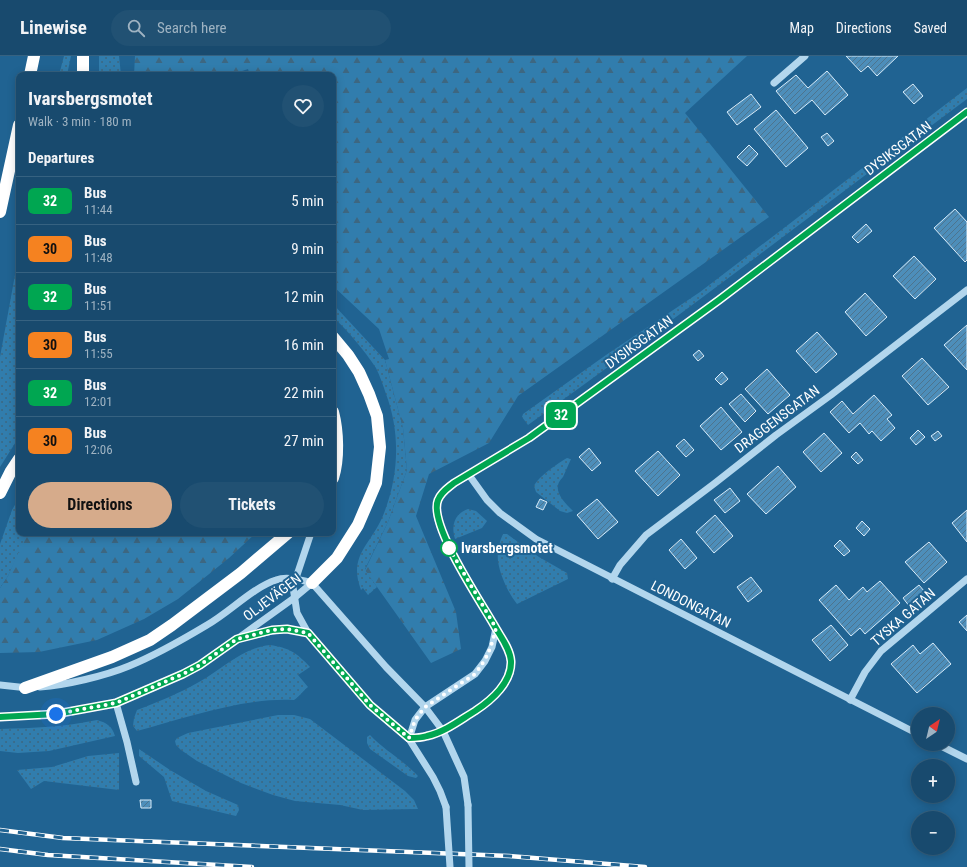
<!DOCTYPE html>
<meta charset="utf-8">
<style>
:root{--surface:#184a6e;--page:#215173;--text:#f1f3f6;--muted:#9fb3c2;--line:#366281;--accent:#d6ab8b}
body{margin:0;font-family:"Roboto Condensed",sans-serif;background:var(--page);color:var(--text);height:100vh;display:flex;flex-direction:column;font-size:15px;white-space:nowrap}
*{box-sizing:border-box;margin:0}
p{font-size:13px;color:var(--muted)}
.icon{flex:none;width:22px;height:22px;fill:none;stroke:currentColor;stroke-width:2;stroke-linecap:round;stroke-linejoin:round}
.map{position:relative;flex:1;overflow:hidden}
.sheet{position:absolute;left:16px;top:16px;width:320px;height:464px;display:flex;flex-direction:column;background:var(--surface);border-radius:8px;box-shadow:0 2px 10px #0003,0 0 0 1px var(--line)}
.sheet>*{flex:none}
.badge{padding:0 8px;border-radius:6px;font-size:14px;line-height:26px}
.needle{width:26px;rotate:35deg}
.controls{position:absolute;left:911px;top:651px;display:grid;gap:8px}
.controls a{display:grid;place-items:center;width:44px;height:44px;border-radius:50%;background:var(--surface);box-shadow:0 2px 10px #0003,0 0 0 1px var(--line);font-size:20px}
.you{position:absolute;width:20px;height:20px;margin:-10px;border:3px solid #fff;border-radius:50%;background:#1a73e8;box-shadow:0 0 0 6px #1a73e833}
.map>.badge{position:absolute;translate:-50% -50%;box-shadow:0 0 0 2px #fff}
h2{padding:0 12px;font-size:15px;line-height:36px}
.round{display:grid;place-items:center;flex:none;width:42px;height:42px;border-radius:21px;background:var(--page)}
.overview{display:flex;align-items:center;justify-content:space-between;height:68px;padding:0 12px}
h1{font-size:19px;font-weight:700;line-height:30px}
.button{display:flex;gap:8px;margin-top:auto;padding:8px 12px}
.button a{flex:1;height:46px;border-radius:24px;background:var(--accent);color:#111;font-size:16px;font-weight:700;line-height:46px;text-align:center}
.button a+a{background:var(--page);color:var(--text)}
ul{padding:0;list-style:none}
li{display:flex;align-items:center;gap:12px;height:48px;padding:0 12px;border-top:1px solid var(--line)}
li div{flex:1}
li b{display:block;font-size:15px}
li em{font-style:normal}
li .badge{min-width:44px;font-weight:700;text-align:center}
header{display:flex;align-items:center;gap:24px;box-sizing:border-box;height:56px;padding:0 20px;background:var(--surface);border-bottom:1px solid var(--line)}
header strong{font-size:19px}
nav{display:flex;gap:22px;margin-inline-start:auto;font-size:14px}
.search{width:280px;height:36px;background:var(--page);display:flex;align-items:center;gap:10px;box-sizing:border-box;padding:0 14px;border-radius:22px;color:var(--muted);font-size:15px}
.map>svg:first-child{display:block}
.grass{fill:url(#grass-dots)}
.forest{fill:url(#forest-firs)}
.building{fill:url(#building-hatch);stroke:#d8ecfa}
.lines{fill:none;stroke-linecap:round;stroke-linejoin:round}
.minor{stroke:#b2d6ed;stroke-width:7}
.highway{stroke:#fff;stroke-width:12}
.rail-casing{stroke:#fff;stroke-width:4.5}
.rail{stroke:#206392;stroke-width:3;stroke-dasharray:9;stroke-linecap:butt}
.minor-bridge{stroke:#b2d6ed;stroke-width:7}
.line-casing{stroke:#fff;stroke-width:9}
.line{stroke:#00a651;stroke-width:6}
.walk{stroke:#fff;stroke-width:4;stroke-dasharray:0 7.2}
.stop-dot{fill:#fff;stroke:#00a651;stroke-width:2}
.labels{text-anchor:middle;dominant-baseline:central;stroke-width:4;stroke-linejoin:round;paint-order:stroke}
.street-label{font-size:14px;fill:#fff;stroke:#206392}
.stop-label{font-size:14px;font-weight:bold;fill:#fff;stroke:#206392;text-anchor:start}
</style>
<header>
<strong>Linewise</strong>
<div class="search"><svg class="icon" aria-label="search" viewBox="0 0 24 24"><circle cx="10" cy="10" r="6"/><path d="M15 15l6 6"/></svg>Search here</div>
<nav><a>Map</a><a>Directions</a><a>Saved</a></nav>
</header>
<div class="map">
<svg width="967" height="811" viewBox="0 0 967 811">
<defs>
<pattern id="grass-dots" width="8" height="8" patternUnits="userSpaceOnUse"><rect width="8" height="8" fill="#317dad"/><path d="M2 2h.1M6 6h.1" fill="none" stroke="#3d6781" stroke-width="1.8" stroke-linecap="round"/></pattern>
<pattern id="forest-firs" width="22" height="20" patternUnits="userSpaceOnUse"><rect width="22" height="20" fill="#317dad"/><path d="M5 1l3.5 6h-7zM16 11l3.5 6h-7z" fill="#3d6781"/></pattern>
<pattern id="building-hatch" width="6" height="6" patternUnits="userSpaceOnUse"><rect width="6" height="6" fill="#4d8eba"/><path d="M-1 1l2-2M0 6l6-6M5 7l2-2" fill="none" stroke="#4d748e"/></pattern>
</defs>
<rect width="100%" height="100%" fill="#206392"/>
<g class="grass">
<polygon points="64,0 71,0 67,19 59,19"/>
<polygon points="99,0 119,0 121,19 99,19"/>
<path d="M967 32V43C821 152 676 263 528 369L522 361 523 358 606 299 700 236Z"/>
<polygon points="19,197 19,381 0,411 0,301"/>
<path d="M333 248 385 304 403 372 407 414 388 466 365 513 377 531 368 539 363 532 361 534C348 500 370 489 382 462 399 422 401 378 386 338 383 329 380 320 376 312 364 294 349 276 333 261Z"/>
<path d="M567 402 571 403 563 421C550 433 564 446 573 455L567 457 560 455 536 436 534 430C538 421 558 407 567 402Z"/>
<polygon points="19,442 19,477 27,477 27,480 8,520 0,532 0,488 12,454"/>
<path d="M468 453 476 455 487 465 482 472 455 483C451 470 454 458 468 453Z"/>
<path d="M503 478H507L539 501 567 517 568 523 517 548C508 537 500 519 498 505 497 496 499 486 503 478Z"/>
<path d="M270 589C289 592 296 596 310 611L298 619 308 631C303 635 299 641 294 644 245 641 185 662 137 675L133 670 134 662 137 654C158 646 180 637 199 626 223 613 242 592 270 589Z"/>
<polygon points="278,659 294,659 310,663 405,735 414,744 418,753 363,754 340,749 295,745 273,739 241,727 197,705 181,694 176,689 175,685 177,682 188,677"/>
<path d="M97 664C107 667 112 670 115 680L49 695 18 697 0 695V673C34 672 64 671 97 664Z"/>
<path d="M370 679C384 694 403 704 418 720L416 722 408 720 370 693 367 687V681Z"/>
<polygon points="139,693 170,714 206,735 238,749 239,754 236,760 172,745 164,721 139,700"/>
<polygon points="119,697 119,734 44,725 31,733 17,714 52,711 88,700"/>
</g>
<g class="forest">
<polygon points="135,0 747,0 685,57 769,161 518,340 489,387 429,418 416,460 456,556 461,593 431,607 365,514 388,466 407,414 403,372 385,304 389,303 379,273 333,230 333,19 250,19 248,13 230,19 134,19"/>
<polygon points="27,477 256,477 229,502 178,543 144,563 97,584 39,596 0,597 0,532 8,520"/>
</g>
<g class="building">
<polygon points="846,0 898,0 877,20 868,10 861,16"/>
<polygon points="827,15 848,39 825,59 812,44 795,58 776,35 796,19 808,32"/>
<polygon points="913,28 923,40 914,48 903,36"/>
<polygon points="751,38 761,51 737,69 727,56"/>
<polygon points="776,54 808,92 786,111 754,73"/>
<polygon points="827,77 834,85 828,90 821,81"/>
<polygon points="749,89 758,98 747,110 737,101"/>
<polygon points="955,153 967,166 967,204 965,206 934,172"/>
<polygon points="866,168 872,175 858,187 852,181"/>
<polygon points="914,200 936,223 915,243 893,220"/>
<polygon points="865,237 887,261 866,280 845,256"/>
<polygon points="967,269 967,314 944,289"/>
<polygon points="817,276 837,298 816,317 796,295"/>
<polygon points="699,294 704,300 698,305 693,299"/>
<polygon points="922,302 949,331 928,349 902,320"/>
<polygon points="767,313 790,339 768,358 745,333"/>
<polygon points="722,316 728,323 721,329 715,323"/>
<polygon points="741,338 756,355 745,366 729,348"/>
<polygon points="874,339 892,359 887,363 895,372 881,385 872,375 869,378 860,367 849,377 830,356 842,345 853,358"/>
<polygon points="721,351 742,376 721,394 700,370"/>
<polygon points="918,374 925,381 916,389 910,382"/>
<polygon points="938,375 942,380 935,385 931,380"/>
<polygon points="824,377 842,397 821,416 803,396"/>
<polygon points="684,383 694,394 686,401 676,390"/>
<polygon points="589,392 601,407 592,415 579,401"/>
<polygon points="658,395 680,419 658,440 635,415"/>
<polygon points="856,396 863,404 858,408 851,401"/>
<polygon points="778,410 796,431 766,458 747,438"/>
<polygon points="730,432 740,445 725,457 714,444"/>
<polygon points="540,443 547,446 543,454 536,451"/>
<polygon points="597,443 618,466 598,483 577,459"/>
<polygon points="967,454 967,486 952,467"/>
<polygon points="715,459 733,480 714,497 696,476"/>
<polygon points="862,465 870,473 864,480 856,472"/>
<polygon points="681,483 697,502 685,513 669,494"/>
<polygon points="840,484 850,495 844,500 834,490"/>
<polygon points="929,486 947,506 924,527 905,506"/>
<polygon points="751,521 762,535 748,546 737,531"/>
<polygon points="880,525 900,547 865,578 860,572 851,580 819,544 836,529 849,544 863,531 867,536"/>
<polygon points="919,529 930,542 913,555 903,542"/>
<polygon points="967,559 967,575 959,566"/>
<polygon points="831,569 848,589 830,605 812,584"/>
<polygon points="933,587 951,608 917,637 891,608 913,589 920,598"/>
<polygon points="140,744 151,744 151,752 141,752"/>
</g>
<g class="lines">
<g class="minor">
<polyline points="774,27 805,0"/>
<polyline points="469,419 487,444 500,457 536,483 918,678"/>
<polyline points="311,477 293,531 297,557 308,577 370,649 409,683 433,721 440,735 446,751"/>
<polyline points="612,523 620,509 646,479 715,427 776,379 831,339 967,234"/>
<polyline points="312,527 386,611 425,651 443,675 464,721 468,749"/>
<polyline points="241,582 272,575 287,573 308,577"/>
<polyline points="0,629 28,632"/>
<path d="M40 631C66 629 105 620 129 610 156 599 182 584 207 569 230 556 252 532 276 524 287 520 301 524 312 527"/>
<polyline points="850,644 865,616 881,595 967,523"/>
<polyline points="116,647 127,686 136,726"/>
<polyline points="0,661 56,658 116,647 183,618 200,609 237,583 294,542 312,527"/>
<path d="M409 683C421 681 432 680 443 675 449 672 455 667 461 664 479 653 503 638 510 617 512 610 510 602 509 595L449 492C442 474 428 451 444 435 447 432 451 429 455 427L529 382 719 244 967 56"/>
<polyline points="409,683 415,664 425,651 475,618 485,605 492,591 496,572"/>
<polyline points="937,688 967,703"/>
</g>
<g class="highway">
<polyline points="30,19 34,0"/>
<polyline points="83,19 83,0"/>
<polyline points="0,156 19,69"/>
<path d="M333 356C338 375 339 403 333 422"/>
<polyline points="0,437 11,415 19,403"/>
<polyline points="312,527 337,502 358,469 376,427 380,391 377,360 369,338 359,316 348,299 333,281"/>
<polyline points="25,632 112,601 150,584 172,569 241,517 288,477"/>
</g>
<defs>
<g id="rail">
<polyline points="0,774 63,782 509,800 645,811"/>
<polyline points="0,793 48,799 252,811"/>
</g>
</defs>
<use href="#rail" class="rail-casing"/>
<use href="#rail" class="rail"/>
<g class="minor-bridge">
<polyline points="468,749 469,811"/>
<polyline points="446,751 450,811"/>
</g>
</g>
<g class="lines">
<defs>
<path id="line" d="M0 661 56 658 116 647 183 618 200 609 237 583 272 574 287 573 308 577 370 649 409 682C415 682 421 682 427 680 445 676 460 664 475 655 492 644 512 626 511 605 510 592 500 580 494 569 481 546 428 468 438 444 441 436 448 432 454 427L529 382 719 244 967 56"/>
</defs>
<use href="#line" class="line-casing"/>
<use href="#line" class="line"/>
<path class="walk" d="M56 658 116 647 183 618 200 609 237 583 272 574 287 573 308 577 370 649 409 682 415 664 425 651 475 618C488 601 491 592 496 572L449 492"/>
</g>
<circle class="stop-dot" cx="449" cy="492" r="8"/>
<g class="labels">
<g class="street-label">
<text transform="translate(898 92) rotate(-37)">DYSIKSGATAN</text>
<text transform="translate(639 286) rotate(-36)">DYSIKSGATAN</text>
<text transform="translate(777 363) rotate(-37)">DRAGGENSGATAN</text>
<text transform="translate(272 541) rotate(-37)">OLJEVÄGEN</text>
<text transform="translate(691 548) rotate(27)">LONDONGATAN</text>
<text transform="translate(903 561) rotate(-41)">TYSKA GATAN</text>
</g>
<g class="stop-label">
<text x="461" y="492">Ivarsbergsmotet</text>
</g>
</g>
</svg>
<div class="controls">
<a><svg class="needle" viewBox="-14 -14 28 28"><path d="M0-13l5 13h-10z" fill="#e53935"/><path d="M0 13l5-13h-10z" fill="#9fb3c2"/></svg></a>
<a>+</a>
<a>−</a>
</div>
<div class="you" style="left:56px;top:658px"></div>
<b class="badge" style="left:561px;top:359px;background:#00a651;color:#fff">32</b>
<section class="sheet">
<div class="overview"><div><h1>Ivarsbergsmotet</h1><p>Walk · 3 min · 180 m</p></div><a class="round"><svg class="icon" aria-label="heart" viewBox="0 0 24 24"><path d="M12 20l-8-8c-3-5 5-10 8-4 3-6 11-1 8 4z"/></svg></a></div>
<h2>Departures</h2>
<ul>
<li><span class="badge" style="background:#00a651;color:#fff">32</span><div><b>Bus</b><p>11:44</p></div><em>5 min</em></li>
<li><span class="badge" style="background:#f58220;color:#111">30</span><div><b>Bus</b><p>11:48</p></div><em>9 min</em></li>
<li><span class="badge" style="background:#00a651;color:#fff">32</span><div><b>Bus</b><p>11:51</p></div><em>12 min</em></li>
<li><span class="badge" style="background:#f58220;color:#111">30</span><div><b>Bus</b><p>11:55</p></div><em>16 min</em></li>
<li><span class="badge" style="background:#00a651;color:#fff">32</span><div><b>Bus</b><p>12:01</p></div><em>22 min</em></li>
<li><span class="badge" style="background:#f58220;color:#111">30</span><div><b>Bus</b><p>12:06</p></div><em>27 min</em></li>
</ul>
<div class="button"><a>Directions</a><a>Tickets</a></div>
</section>
</div>
